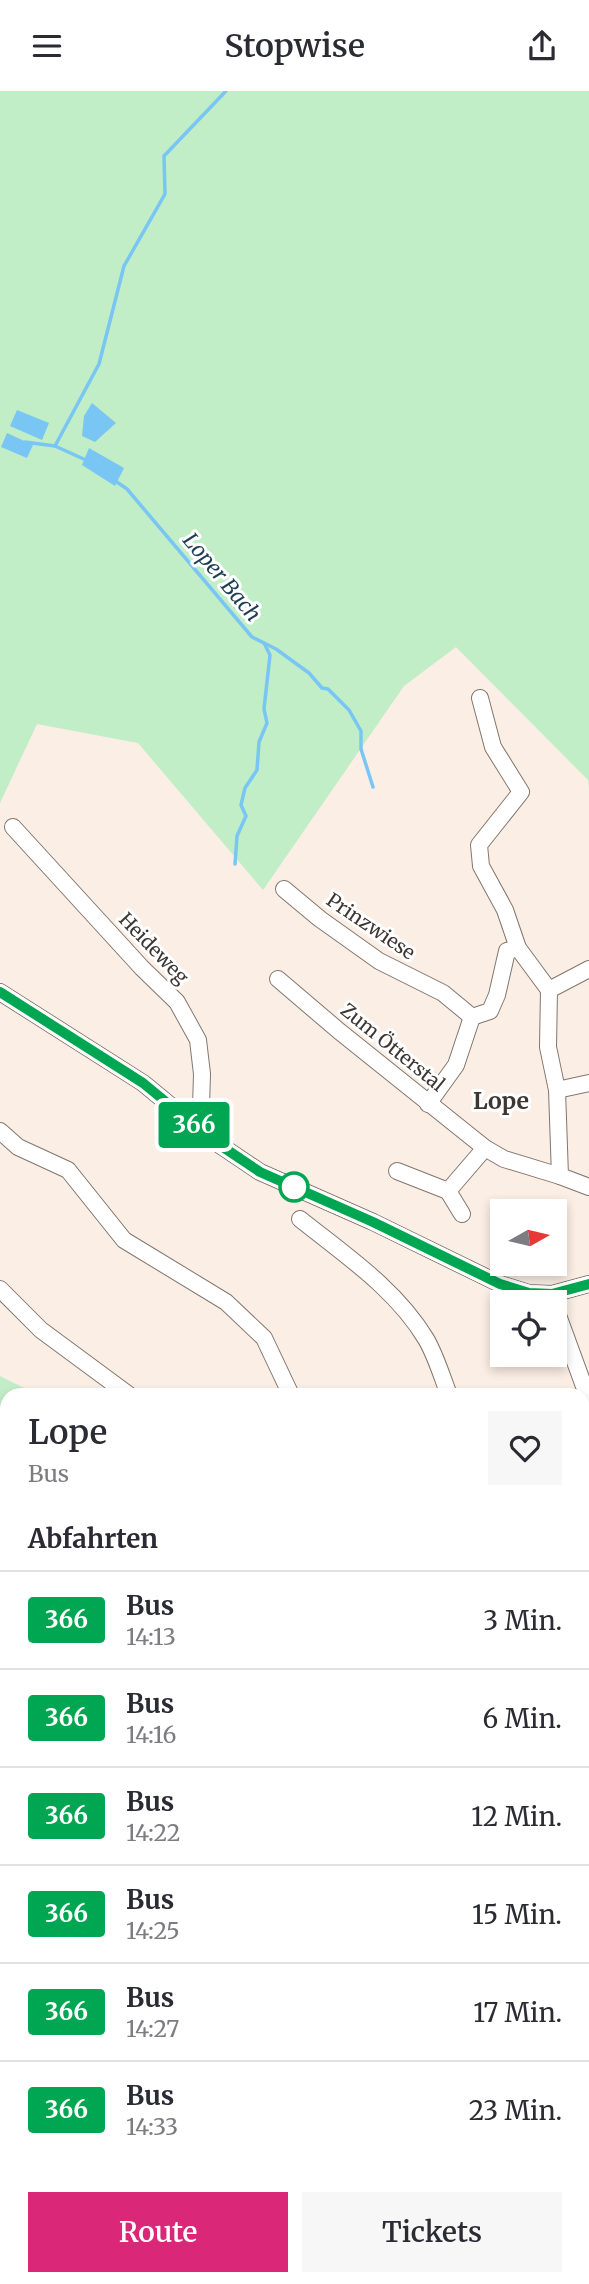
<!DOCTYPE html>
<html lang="de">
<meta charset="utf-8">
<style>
:root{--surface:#fff;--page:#f7f7f7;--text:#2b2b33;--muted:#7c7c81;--line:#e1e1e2;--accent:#db2777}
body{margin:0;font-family:Merriweather,serif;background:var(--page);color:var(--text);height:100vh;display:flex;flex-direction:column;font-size:26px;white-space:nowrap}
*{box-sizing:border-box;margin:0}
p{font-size:23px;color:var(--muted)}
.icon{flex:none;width:38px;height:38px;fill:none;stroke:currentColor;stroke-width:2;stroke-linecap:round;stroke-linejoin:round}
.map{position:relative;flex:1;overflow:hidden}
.drawer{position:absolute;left:0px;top:1297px;width:590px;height:898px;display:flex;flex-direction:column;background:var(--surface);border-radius:21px 21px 0 0;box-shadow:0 4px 10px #0003}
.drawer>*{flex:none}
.badge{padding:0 14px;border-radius:5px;font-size:24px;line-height:46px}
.needle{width:46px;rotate:82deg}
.fabs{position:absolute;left:490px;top:1108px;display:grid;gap:14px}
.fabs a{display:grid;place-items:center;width:77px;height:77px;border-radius:0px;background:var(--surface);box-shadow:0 4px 10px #0003;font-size:35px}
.map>.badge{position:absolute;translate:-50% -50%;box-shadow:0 0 0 4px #fff}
h2{padding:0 28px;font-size:26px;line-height:63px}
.round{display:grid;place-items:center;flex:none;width:74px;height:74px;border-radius:0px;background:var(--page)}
.summary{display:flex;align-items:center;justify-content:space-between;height:119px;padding:0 28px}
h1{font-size:33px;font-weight:600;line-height:52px}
.primary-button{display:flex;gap:14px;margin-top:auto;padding:14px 28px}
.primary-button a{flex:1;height:80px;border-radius:0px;background:var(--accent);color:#fff;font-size:28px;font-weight:600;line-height:80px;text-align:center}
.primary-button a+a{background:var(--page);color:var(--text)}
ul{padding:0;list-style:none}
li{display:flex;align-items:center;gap:21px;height:98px;padding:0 28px;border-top:2px solid var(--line)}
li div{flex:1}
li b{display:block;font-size:26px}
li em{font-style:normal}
li .badge{min-width:77px;font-weight:700;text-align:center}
header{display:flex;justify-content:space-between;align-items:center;height:91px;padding:0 28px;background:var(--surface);font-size:32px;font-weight:600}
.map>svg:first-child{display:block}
.green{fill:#c1edc7}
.water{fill:#79c6f4}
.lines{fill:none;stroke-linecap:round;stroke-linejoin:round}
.stream{stroke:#79c6f4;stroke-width:3.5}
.minor-casing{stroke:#82766e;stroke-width:18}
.minor{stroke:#fff;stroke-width:16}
.line-casing{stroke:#fff;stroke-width:16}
.line{stroke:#00a651;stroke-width:10}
.stop-dot{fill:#fff;stroke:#00a651;stroke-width:3.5}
.labels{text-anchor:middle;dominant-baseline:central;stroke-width:6;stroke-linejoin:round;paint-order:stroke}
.street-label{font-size:19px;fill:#3c3733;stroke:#fff}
.water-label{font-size:21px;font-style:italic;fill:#1c3e51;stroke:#fff}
.quarter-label{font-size:23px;font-weight:bold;fill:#3c3733;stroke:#fff}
</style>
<header><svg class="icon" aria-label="menu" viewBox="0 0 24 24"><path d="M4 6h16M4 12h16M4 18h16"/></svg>Stopwise<svg class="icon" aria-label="share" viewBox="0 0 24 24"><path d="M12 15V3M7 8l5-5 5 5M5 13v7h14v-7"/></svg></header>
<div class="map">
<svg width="589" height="2193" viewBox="0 0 589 2193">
<rect width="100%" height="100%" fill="#fbeee4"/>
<g class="green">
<polygon points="0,0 589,0 589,697 588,689 456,556 404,595 263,799 138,652 37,633 0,712"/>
<polygon points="0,1285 38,1304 7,1304 7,2188 328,2188 325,2193 0,2193"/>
<polygon points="589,1788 589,2193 531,2193 520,2188 583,2188 583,1790"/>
<polygon points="335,2188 511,2188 519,2193 332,2193"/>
</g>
<g class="water">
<polygon points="92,312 116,332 95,351 82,345 84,325"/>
<polygon points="17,319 49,332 42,349 10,335"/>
<polygon points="7,342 33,354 27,367 1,356"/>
<polygon points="89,357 124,377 115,395 82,374"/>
</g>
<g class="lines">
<g class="stream">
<polyline points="25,351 55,355 88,370"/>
<polyline points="55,355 99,273 124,175 165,103 164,65 226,0"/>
<polyline points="114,389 127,398 252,546 276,558 309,582 322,597 328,598 349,619 361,640 361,658 373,696"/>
<polyline points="235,773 237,745 246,725 241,714 245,697 257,679 259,651 267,632 264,618 270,564 264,552"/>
</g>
<defs>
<g id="minor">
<polyline points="480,607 493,656 521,701 479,754 481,775 505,819 518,857 549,899"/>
<polyline points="13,736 142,877 177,911 198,949 202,983 201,1016 191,1032"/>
<polyline points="284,798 320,828 379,870 443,902 472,926"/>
<polyline points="589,878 549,899 548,956 557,999 560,1085 589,1096"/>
<polyline points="278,888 339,940 485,1057 504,1068 560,1085"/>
<polyline points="0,901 143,992 211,1048 260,1081 373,1131 500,1193 529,1202 552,1203 589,1193"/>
<polyline points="557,999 589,992"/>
<polyline points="428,1013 456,974 472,926 490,920 497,904 507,860 518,857"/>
<polyline points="0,1040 18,1056 68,1079 124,1149 226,1211 264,1247 291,1304"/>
<polyline points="397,1080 448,1100"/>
<polyline points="462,1123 448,1100 485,1057"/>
<path d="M300 1128C345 1164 396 1198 426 1248 436 1265 442 1286 449 1304"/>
<polyline points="0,1198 41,1239 129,1304"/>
<polyline points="555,1216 589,1309"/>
<polyline points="583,1349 589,1339"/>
</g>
</defs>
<use href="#minor" class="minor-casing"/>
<use href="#minor" class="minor"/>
</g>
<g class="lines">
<defs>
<polyline id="line" points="0,901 143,992 211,1048 260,1081 373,1131 500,1193 529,1202 552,1203 589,1193"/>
</defs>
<use href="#line" class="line-casing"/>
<use href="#line" class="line"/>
</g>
<circle class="stop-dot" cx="294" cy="1096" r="14"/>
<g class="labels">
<g class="street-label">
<text transform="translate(371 835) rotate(34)">Prinzwiese</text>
<text transform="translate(154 857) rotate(46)">Heideweg</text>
<text transform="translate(393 956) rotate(39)">Zum Ötterstal</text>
</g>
<g class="water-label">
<text transform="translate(222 486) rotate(50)">Loper Bach</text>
</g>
<g class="quarter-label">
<text x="501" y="1009">Lope</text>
</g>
</g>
</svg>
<div class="fabs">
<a><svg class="needle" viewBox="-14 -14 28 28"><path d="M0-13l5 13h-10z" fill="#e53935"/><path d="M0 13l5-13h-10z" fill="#7c7c81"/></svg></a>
<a><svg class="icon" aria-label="locate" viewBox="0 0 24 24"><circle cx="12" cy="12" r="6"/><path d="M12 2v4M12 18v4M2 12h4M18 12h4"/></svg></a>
</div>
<b class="badge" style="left:194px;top:1034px;background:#00a651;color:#fff">366</b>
<section class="drawer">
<div class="summary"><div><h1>Lope</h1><p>Bus</p></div><a class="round"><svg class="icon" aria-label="heart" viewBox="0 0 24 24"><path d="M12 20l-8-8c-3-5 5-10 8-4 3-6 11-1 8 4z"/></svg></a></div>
<h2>Abfahrten</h2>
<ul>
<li><span class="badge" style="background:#00a651;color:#fff">366</span><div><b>Bus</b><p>14:13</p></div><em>3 Min.</em></li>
<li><span class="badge" style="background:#00a651;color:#fff">366</span><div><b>Bus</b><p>14:16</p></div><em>6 Min.</em></li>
<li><span class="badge" style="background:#00a651;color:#fff">366</span><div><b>Bus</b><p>14:22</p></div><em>12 Min.</em></li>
<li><span class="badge" style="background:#00a651;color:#fff">366</span><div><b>Bus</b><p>14:25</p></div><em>15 Min.</em></li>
<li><span class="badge" style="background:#00a651;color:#fff">366</span><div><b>Bus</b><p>14:27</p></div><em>17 Min.</em></li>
<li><span class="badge" style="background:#00a651;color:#fff">366</span><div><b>Bus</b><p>14:33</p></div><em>23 Min.</em></li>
</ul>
<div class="primary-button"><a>Route</a><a>Tickets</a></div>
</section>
</div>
